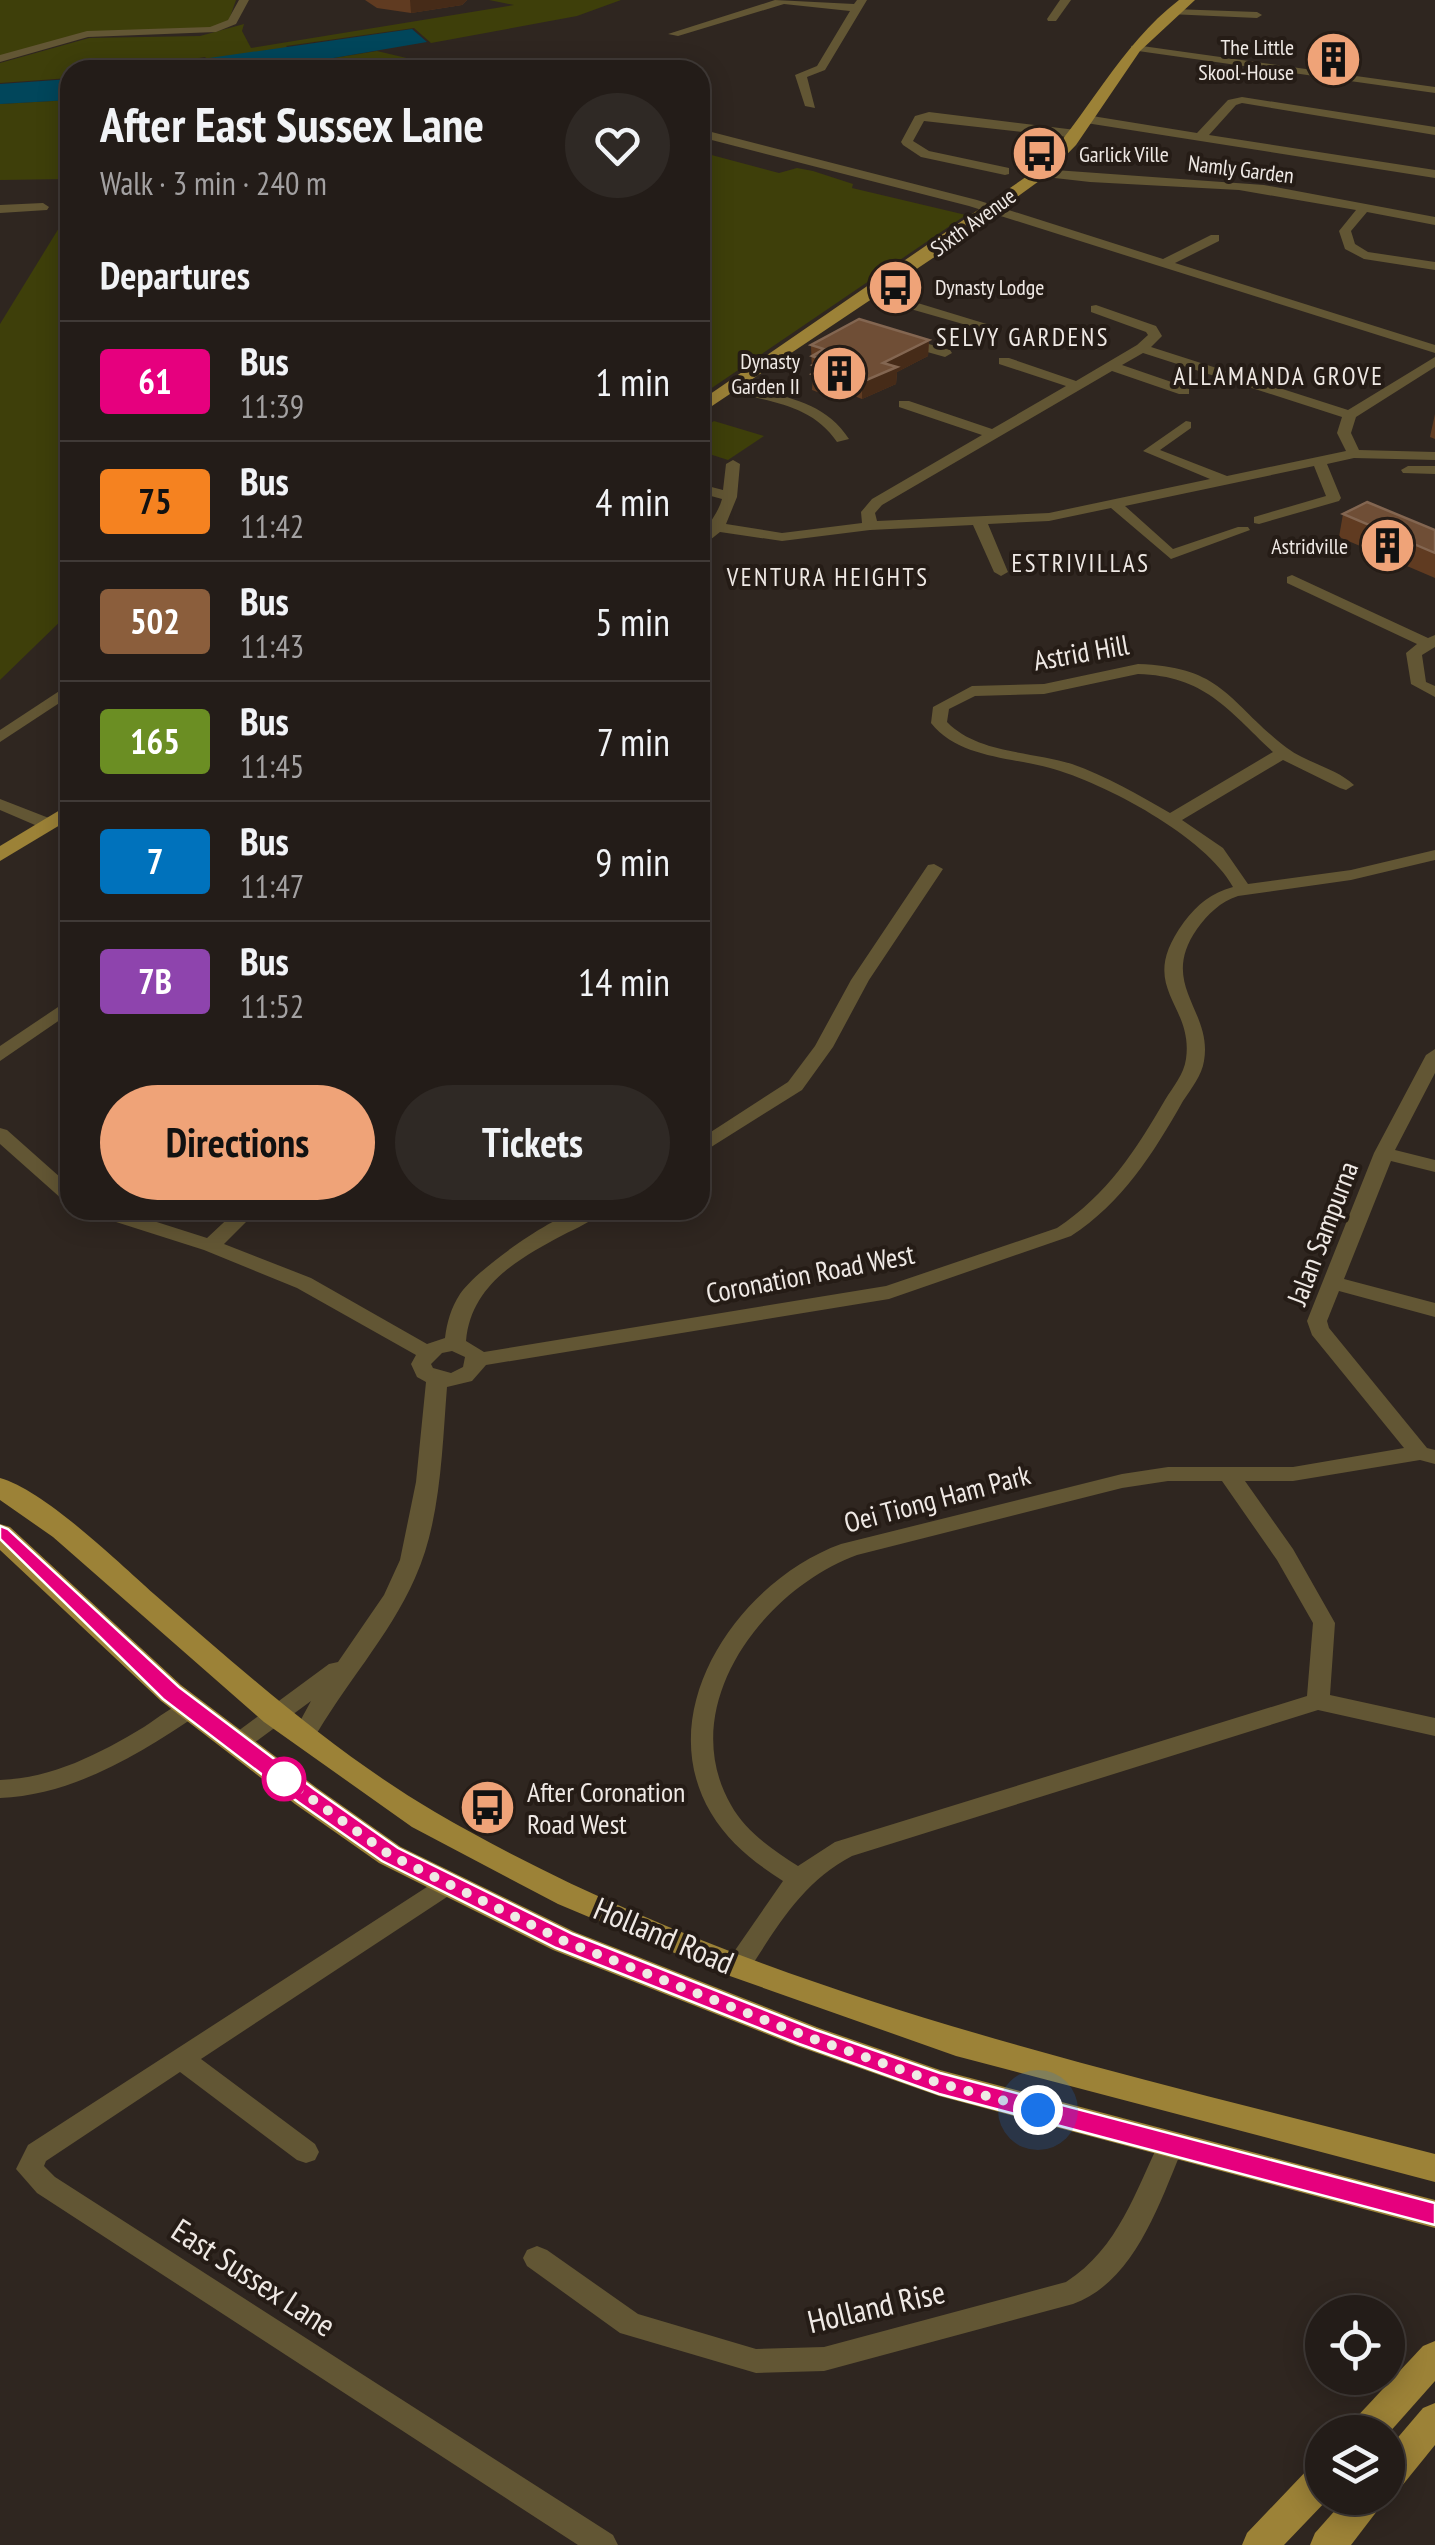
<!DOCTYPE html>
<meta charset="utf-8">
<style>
:root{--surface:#231c18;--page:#2f2925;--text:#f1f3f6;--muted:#a3a1a2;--line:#403a37;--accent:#efa378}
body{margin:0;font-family:"PT Sans Narrow",sans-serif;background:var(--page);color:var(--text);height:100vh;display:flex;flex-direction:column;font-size:38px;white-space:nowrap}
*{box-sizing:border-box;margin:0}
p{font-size:32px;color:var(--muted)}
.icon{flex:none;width:55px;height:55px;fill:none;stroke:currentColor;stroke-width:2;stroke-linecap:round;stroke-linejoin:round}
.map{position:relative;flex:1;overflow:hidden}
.side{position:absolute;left:60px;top:60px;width:650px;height:1160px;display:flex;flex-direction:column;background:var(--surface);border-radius:30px;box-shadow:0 5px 25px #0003,0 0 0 2px var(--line)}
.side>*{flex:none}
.badge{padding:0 20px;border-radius:8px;font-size:35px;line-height:65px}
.fabs{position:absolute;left:1305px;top:2295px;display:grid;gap:20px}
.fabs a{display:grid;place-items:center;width:100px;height:100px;border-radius:50%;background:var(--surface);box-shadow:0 5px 25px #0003,0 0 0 2px var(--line);font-size:50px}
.you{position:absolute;width:50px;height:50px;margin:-25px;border:8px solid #fff;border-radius:50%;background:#1a73e8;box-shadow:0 0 0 15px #1a73e833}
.map>.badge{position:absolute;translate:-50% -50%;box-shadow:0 0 0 5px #fff}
h2{padding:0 40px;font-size:38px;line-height:90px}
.round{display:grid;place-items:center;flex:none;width:105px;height:105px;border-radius:52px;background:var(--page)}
.summary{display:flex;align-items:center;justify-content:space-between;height:170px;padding:0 40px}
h1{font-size:48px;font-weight:700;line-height:75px}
.action{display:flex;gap:20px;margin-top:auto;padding:20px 40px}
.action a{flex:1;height:115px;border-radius:60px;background:var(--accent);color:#111;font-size:40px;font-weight:700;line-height:115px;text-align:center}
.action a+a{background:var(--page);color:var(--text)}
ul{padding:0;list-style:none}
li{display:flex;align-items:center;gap:30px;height:120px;padding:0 40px;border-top:2px solid var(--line)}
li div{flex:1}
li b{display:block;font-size:38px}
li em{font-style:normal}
li .badge{min-width:110px;font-weight:700;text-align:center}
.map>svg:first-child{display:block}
.green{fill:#3e3f0a}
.water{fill:#01465b}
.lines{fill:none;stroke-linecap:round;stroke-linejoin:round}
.minor{fill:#625634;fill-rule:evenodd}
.major{fill:#9c8237;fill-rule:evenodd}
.wall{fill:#603b21}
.shaded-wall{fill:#462b18}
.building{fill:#6f4e36;stroke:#836651;stroke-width:2.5}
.line{fill:#e6007e;stroke:#fff;stroke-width:2.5}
.walk{stroke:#efe9e5;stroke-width:10;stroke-dasharray:0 18}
.stop-dot{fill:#fff;stroke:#e6007e;stroke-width:5}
.labels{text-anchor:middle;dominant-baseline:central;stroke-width:8;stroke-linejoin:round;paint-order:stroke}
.far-poi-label{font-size:22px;fill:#efe9e5;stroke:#251c16;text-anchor:end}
.far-street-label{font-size:22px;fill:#efe9e5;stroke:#251c16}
.far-neighbourhood-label{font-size:25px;letter-spacing:2.5px;fill:#efe9e5;stroke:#251c16}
.street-label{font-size:28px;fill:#efe9e5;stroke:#251c16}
.poi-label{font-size:28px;fill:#efe9e5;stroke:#251c16;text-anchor:start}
.near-street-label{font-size:32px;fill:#efe9e5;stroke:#251c16}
</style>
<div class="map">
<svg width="1435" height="2545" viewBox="0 0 1435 2545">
<rect width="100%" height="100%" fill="#2f2620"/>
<g class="green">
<polygon points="0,0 236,0 229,20 217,28 85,33 0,57"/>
<polygon points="489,0 621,0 577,16 431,43 414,28 286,46 303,63 377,51 457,70 218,70 205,57 123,70 70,70 70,78 0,83 0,63 89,38 200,36 244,24 242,31 251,48 514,5"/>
<polygon points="70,100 70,179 0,180 0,104"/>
<polygon points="700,146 704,153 779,173 797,168 813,171 853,184 852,188 966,215 700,396"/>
<polygon points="70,210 70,612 0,680 0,324"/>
<polygon points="714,421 764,436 728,460 700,451 700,430"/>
</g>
<g class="water">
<polygon points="412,29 427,42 263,70 126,70"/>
<polygon points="70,79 70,100 0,104 0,84"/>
</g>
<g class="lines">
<g class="minor">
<polygon points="239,0 249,0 236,24 216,32 88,37 0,62 0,55 87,31 210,27 228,20"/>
<polygon points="775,0 854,4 857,0 867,0 825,70 807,77 815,108 805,106 795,75 817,66 850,11 784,4 678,36 668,34"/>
<polygon points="1060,0 1071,0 1056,21 1048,21 1047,19"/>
<polygon points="1173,9 1257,12 1262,15 1257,18 1169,14 1168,12"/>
<polygon points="1135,45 1435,87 1435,93 1131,50 1131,46"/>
<polygon points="1242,97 1435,127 1435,135 1242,103 1236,105 1209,135 1435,170 1435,178 1086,123 1080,119 1086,115 1197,133 1228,100"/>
<polygon points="929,112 1076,130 1082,134 1076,138 924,121 913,141 929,151 1009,168 1009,174 1005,175 921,157 903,145 901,142 915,116"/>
<polygon points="700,129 977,200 1163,259 1211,235 1219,235 1219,241 1175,263 1435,345 1435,353 969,206 700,137"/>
<polygon points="1041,169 1264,185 1435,217 1435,225 1367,212 1351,231 1355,244 1368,252 1435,262 1435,270 1364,259 1345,249 1339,231 1356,210 1239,190 1090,182 1037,176 1037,170"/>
<polygon points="43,203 49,207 47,210 0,213 0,205"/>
<polygon points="865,290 875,290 1003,329 991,332 865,296"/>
<path d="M1096 305 1156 326 1162 336 1151 347 1348 410 1435 357V367L1356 417 1351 433 1359 450 1435 452V460L1354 458 1327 464 1341 498 1339 501 1259 524 1254 523V517L1326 496 1314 466 1125 506 1173 549 1238 527H1248L1250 530 1171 559 1111 508 1049 521 988 524 1008 572 1001 576 994 572 973 525 870 530 782 541 720 532 700 548C700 531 717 518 722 499L700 493V484L723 490 726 464 733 460 740 464 737 497 726 524 782 533 862 523 861 512 872 499 982 435 899 407V401H909L992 429 1066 386 999 364V358H1009L1076 381 1137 345 1148 335 1146 332 1091 312V306ZM1143 353 1342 417 1337 433 1346 451 1227 476 1160 450 1191 428V422L1186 421 1143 451 1210 479 1049 513 877 521 875 513 882 505 1112 371 1179 394H1189V388L1122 365Z"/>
<polygon points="904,337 950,350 952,353 945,357 899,344 897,341"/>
<path d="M731 384C775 395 823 398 849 439L837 442C812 404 767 401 726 391L724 388Z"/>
<polygon points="1408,466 1435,466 1435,474 1403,473 1401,470"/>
<polygon points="1292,575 1428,638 1435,635 1435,647 1422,655 1426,682 1435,686 1435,697 1411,684 1406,653 1417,644 1287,583 1287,577"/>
<path d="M1138 664C1225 667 1227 702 1287 748 1307 763 1336 768 1354 785L1346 790 1340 788 1283 760 1182 820 1223 848 1248 884 1351 870 1435 850V860L1351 880 1238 896C1220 902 1208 914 1197 929 1158 985 1213 1010 1204 1061 1202 1075 1191 1089 1183 1101 1153 1154 1122 1203 1071 1236L889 1299 486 1365 472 1381 447 1387C442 1449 441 1521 415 1578 389 1637 343 1686 312 1742L304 1745 296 1742 292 1736 311 1701 246 1749 238 1752 230 1749 226 1743 230 1737 329 1664 338 1662 384 1595 400 1560 416 1482 426 1382 417 1377 411 1364 416 1355 297 1288 204 1250 91 1214 88 1210H119L207 1238 237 1210H258L224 1244 311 1278 427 1344 445 1338C447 1322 451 1308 460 1294 477 1269 551 1217 580 1210 587 1208 597 1210 604 1210 593 1221 577 1228 563 1235 518 1259 471 1285 466 1341L484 1352 886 1286 1057 1228C1107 1195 1136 1150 1165 1100 1173 1087 1184 1074 1186 1059 1194 1002 1135 989 1184 922 1198 904 1211 893 1233 887 1206 837 1105 783 1050 768 1010 757 959 758 931 723L933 707 972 686 1044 684ZM1138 674C1205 676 1227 709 1273 752L1170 813C1139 795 1106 776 1072 764 1032 751 978 754 947 722L949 709 975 696 1044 694ZM452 1351 465 1357 463 1367 451 1373 433 1368 431 1364 442 1353Z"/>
<polygon points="70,684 70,696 0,742 0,730"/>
<polygon points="0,799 54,820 56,824 48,829 42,828 0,810"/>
<polygon points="934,864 943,869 869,980 833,1047 802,1090 700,1154 700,1139 788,1082 815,1046 851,980 928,865"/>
<polygon points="70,999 70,1013 0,1061 0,1046"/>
<path d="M1435 1049V1073L1395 1150 1435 1160V1172L1391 1161 1344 1279 1435 1303V1317L1339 1291 1327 1321 1329 1328 1427 1448 1435 1450V1464L1420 1460 1293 1481H1245L1293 1549 1335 1623 1330 1695 1435 1718V1736L1318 1710 852 1856C802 1882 777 1927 747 1973L738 1976 729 1973 726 1966 729 1959 783 1881C755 1863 729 1843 711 1813 649 1709 741 1580 841 1544L1122 1474 1168 1467H1293L1404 1448 1312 1335 1307 1321 1374 1153 1426 1055ZM1168 1481H1222L1277 1560 1313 1623 1307 1696 835 1842 798 1866C773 1850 746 1832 731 1805 674 1706 764 1589 857 1555L1122 1488Z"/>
<polygon points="0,1128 7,1130 70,1186 70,1202 63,1200 0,1144"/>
<path d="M191 1699 199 1702 203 1708 199 1714C139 1754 74 1795 0 1798V1780C53 1778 99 1754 144 1727 159 1717 174 1705 191 1699Z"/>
<polygon points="447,1874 456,1877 459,1884 456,1891 201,2059 315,2144 319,2152 315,2160 306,2163 297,2160 180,2072 46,2161 44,2166 55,2177 613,2535 618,2545 578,2545 37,2193 16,2169 28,2145"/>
<path d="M1171 2134 1180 2137 1184 2145C1160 2201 1136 2281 1073 2304L824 2371 756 2373 620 2333 527 2266 523 2258 527 2250 537 2246 547 2250 638 2314 756 2349 824 2347 1066 2282C1119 2248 1135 2191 1162 2137Z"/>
</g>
<g class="major">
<path d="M1179 0H1195L1140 51 1076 145 1046 176 939 254 700 414V401L1036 170C1088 116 1119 46 1179 0Z"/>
<polygon points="70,804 70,819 0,861 0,846"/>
<path d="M0 1478C44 1490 118 1562 154 1594 243 1671 333 1752 435 1812 742 1991 1095 2066 1435 2154V2182L956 2056 727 1975 558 1904 412 1827 264 1722 53 1537 0 1500Z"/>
<polygon points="0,1524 10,1527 181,1685 317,1788 401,1847 575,1932 819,2028 940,2070 1435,2200 1435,2228 939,2096 797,2046 553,1950 379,1863 295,1804 161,1701 0,1550"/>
<polygon points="1435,2341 1435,2381 1388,2434 1349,2432 1353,2421 1423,2346"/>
<polygon points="1435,2403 1435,2445 1401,2487 1388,2491 1388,2449 1423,2408"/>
<polygon points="1322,2463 1322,2498 1329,2498 1284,2545 1242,2545 1247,2533 1309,2468"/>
<polygon points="1346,2498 1387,2498 1351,2545 1310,2545 1315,2533"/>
</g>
</g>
<g class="wall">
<polygon points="365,0 467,0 462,5 411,13 377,8"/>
<polygon points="929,340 928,356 897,372 896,384 862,399 849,394 839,400 812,390 813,373 812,372 811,345"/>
<polygon points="1435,414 1435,439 1430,437"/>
<polygon points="1343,514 1435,530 1435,578 1339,537"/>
</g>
<g class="shaded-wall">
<polygon points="410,0 467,0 462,5 411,13"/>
<polygon points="929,340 928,356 897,372 896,384 862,399 862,382 883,363"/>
<polygon points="849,378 849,394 839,400 840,383"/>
</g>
<g class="building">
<polygon points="859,319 929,340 883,363 897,367 862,382 849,378 840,383 812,374 823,368 813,365 823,360 812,356 824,349 811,345"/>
<polygon points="1367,502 1435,530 1435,553 1343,514"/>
</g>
<polygon class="line" points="0,1526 8,1529 179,1687 314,1789 398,1848 573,1934 816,2030 940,2073 1435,2203 1435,2225 939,2094 799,2044 556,1948 382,1861 298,1802 163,1699 0,1539"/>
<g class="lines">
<polyline class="walk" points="284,1779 390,1855 564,1941 808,2037 939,2083 1038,2110"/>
</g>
<defs>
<symbol id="building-disc" viewBox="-11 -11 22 22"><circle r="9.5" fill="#efa378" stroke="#251c16"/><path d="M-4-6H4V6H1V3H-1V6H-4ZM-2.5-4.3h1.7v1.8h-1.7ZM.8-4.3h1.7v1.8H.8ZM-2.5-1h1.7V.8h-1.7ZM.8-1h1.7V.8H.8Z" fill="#111"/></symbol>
<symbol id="bus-disc" viewBox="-11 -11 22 22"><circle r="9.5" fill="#efa378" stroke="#251c16"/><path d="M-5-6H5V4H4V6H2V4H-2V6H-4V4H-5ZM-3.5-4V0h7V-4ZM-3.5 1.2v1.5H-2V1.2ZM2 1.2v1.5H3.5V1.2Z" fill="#111"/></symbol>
</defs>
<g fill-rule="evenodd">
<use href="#building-disc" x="1302" y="28" width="63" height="63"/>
<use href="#bus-disc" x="1008" y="122" width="63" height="63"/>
<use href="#bus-disc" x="864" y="256" width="63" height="63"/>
<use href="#building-disc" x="808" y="342" width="63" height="63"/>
<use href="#building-disc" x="1356" y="514" width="63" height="63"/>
<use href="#bus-disc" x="456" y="1776" width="63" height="63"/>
</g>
<circle class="stop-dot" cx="284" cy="1779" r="20"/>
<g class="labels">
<g class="far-poi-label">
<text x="1294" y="47">The Little<tspan x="1294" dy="25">Skool-House</tspan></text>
<text x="1079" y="154" text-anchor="start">Garlick Ville</text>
<text x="935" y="287" text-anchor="start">Dynasty Lodge</text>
<text x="800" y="361">Dynasty<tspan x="800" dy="25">Garden II</tspan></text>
<text x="1348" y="546">Astridville</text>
</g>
<g class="far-street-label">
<text transform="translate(1241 169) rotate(7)">Namly Garden</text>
<text transform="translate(973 222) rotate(-36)">Sixth Avenue</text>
</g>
<g class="far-neighbourhood-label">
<text x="1023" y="337">SELVY GARDENS</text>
<text x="1279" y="376">ALLAMANDA GROVE</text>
<text x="1081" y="563">ESTRIVILLAS</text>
<text x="828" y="577">VENTURA HEIGHTS</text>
</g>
<g class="street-label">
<text transform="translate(1081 652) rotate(-10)">Astrid Hill</text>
<text transform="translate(1322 1233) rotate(-69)">Jalan Sampurna</text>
<text transform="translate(810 1273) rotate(-11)">Coronation Road West</text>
<text transform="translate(937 1498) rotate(-15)">Oei Tiong Ham Park</text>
</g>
<g class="poi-label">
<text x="527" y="1791">After Coronation<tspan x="527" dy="32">Road West</tspan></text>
</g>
<g class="near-street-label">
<text transform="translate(664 1935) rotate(23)">Holland Road</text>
<text transform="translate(254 2277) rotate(33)">East Sussex Lane</text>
<text transform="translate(876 2306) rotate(-13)">Holland Rise</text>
</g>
</g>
</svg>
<div class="fabs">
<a><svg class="icon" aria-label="locate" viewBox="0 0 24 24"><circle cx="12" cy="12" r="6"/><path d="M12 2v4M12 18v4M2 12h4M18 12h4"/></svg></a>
<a><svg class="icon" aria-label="layers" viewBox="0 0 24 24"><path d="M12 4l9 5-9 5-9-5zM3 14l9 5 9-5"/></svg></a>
</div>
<div class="you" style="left:1038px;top:2110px"></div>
<section class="side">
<div class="summary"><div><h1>After East Sussex Lane</h1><p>Walk · 3 min · 240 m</p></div><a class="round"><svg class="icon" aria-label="heart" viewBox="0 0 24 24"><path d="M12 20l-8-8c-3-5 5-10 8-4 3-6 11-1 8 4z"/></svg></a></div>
<h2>Departures</h2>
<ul>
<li><span class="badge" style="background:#e6007e;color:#fff">61</span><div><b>Bus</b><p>11:39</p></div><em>1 min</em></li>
<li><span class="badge" style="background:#f58220;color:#111">75</span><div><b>Bus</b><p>11:42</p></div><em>4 min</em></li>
<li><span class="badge" style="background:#8b5e3c;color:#fff">502</span><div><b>Bus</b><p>11:43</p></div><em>5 min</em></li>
<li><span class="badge" style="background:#6b8e23;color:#fff">165</span><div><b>Bus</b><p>11:45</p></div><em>7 min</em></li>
<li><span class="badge" style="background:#0072bc;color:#fff">7</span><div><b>Bus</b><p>11:47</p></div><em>9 min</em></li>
<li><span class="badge" style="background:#8e44ad;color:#fff">7B</span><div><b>Bus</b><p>11:52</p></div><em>14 min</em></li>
</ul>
<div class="action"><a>Directions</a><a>Tickets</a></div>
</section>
</div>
